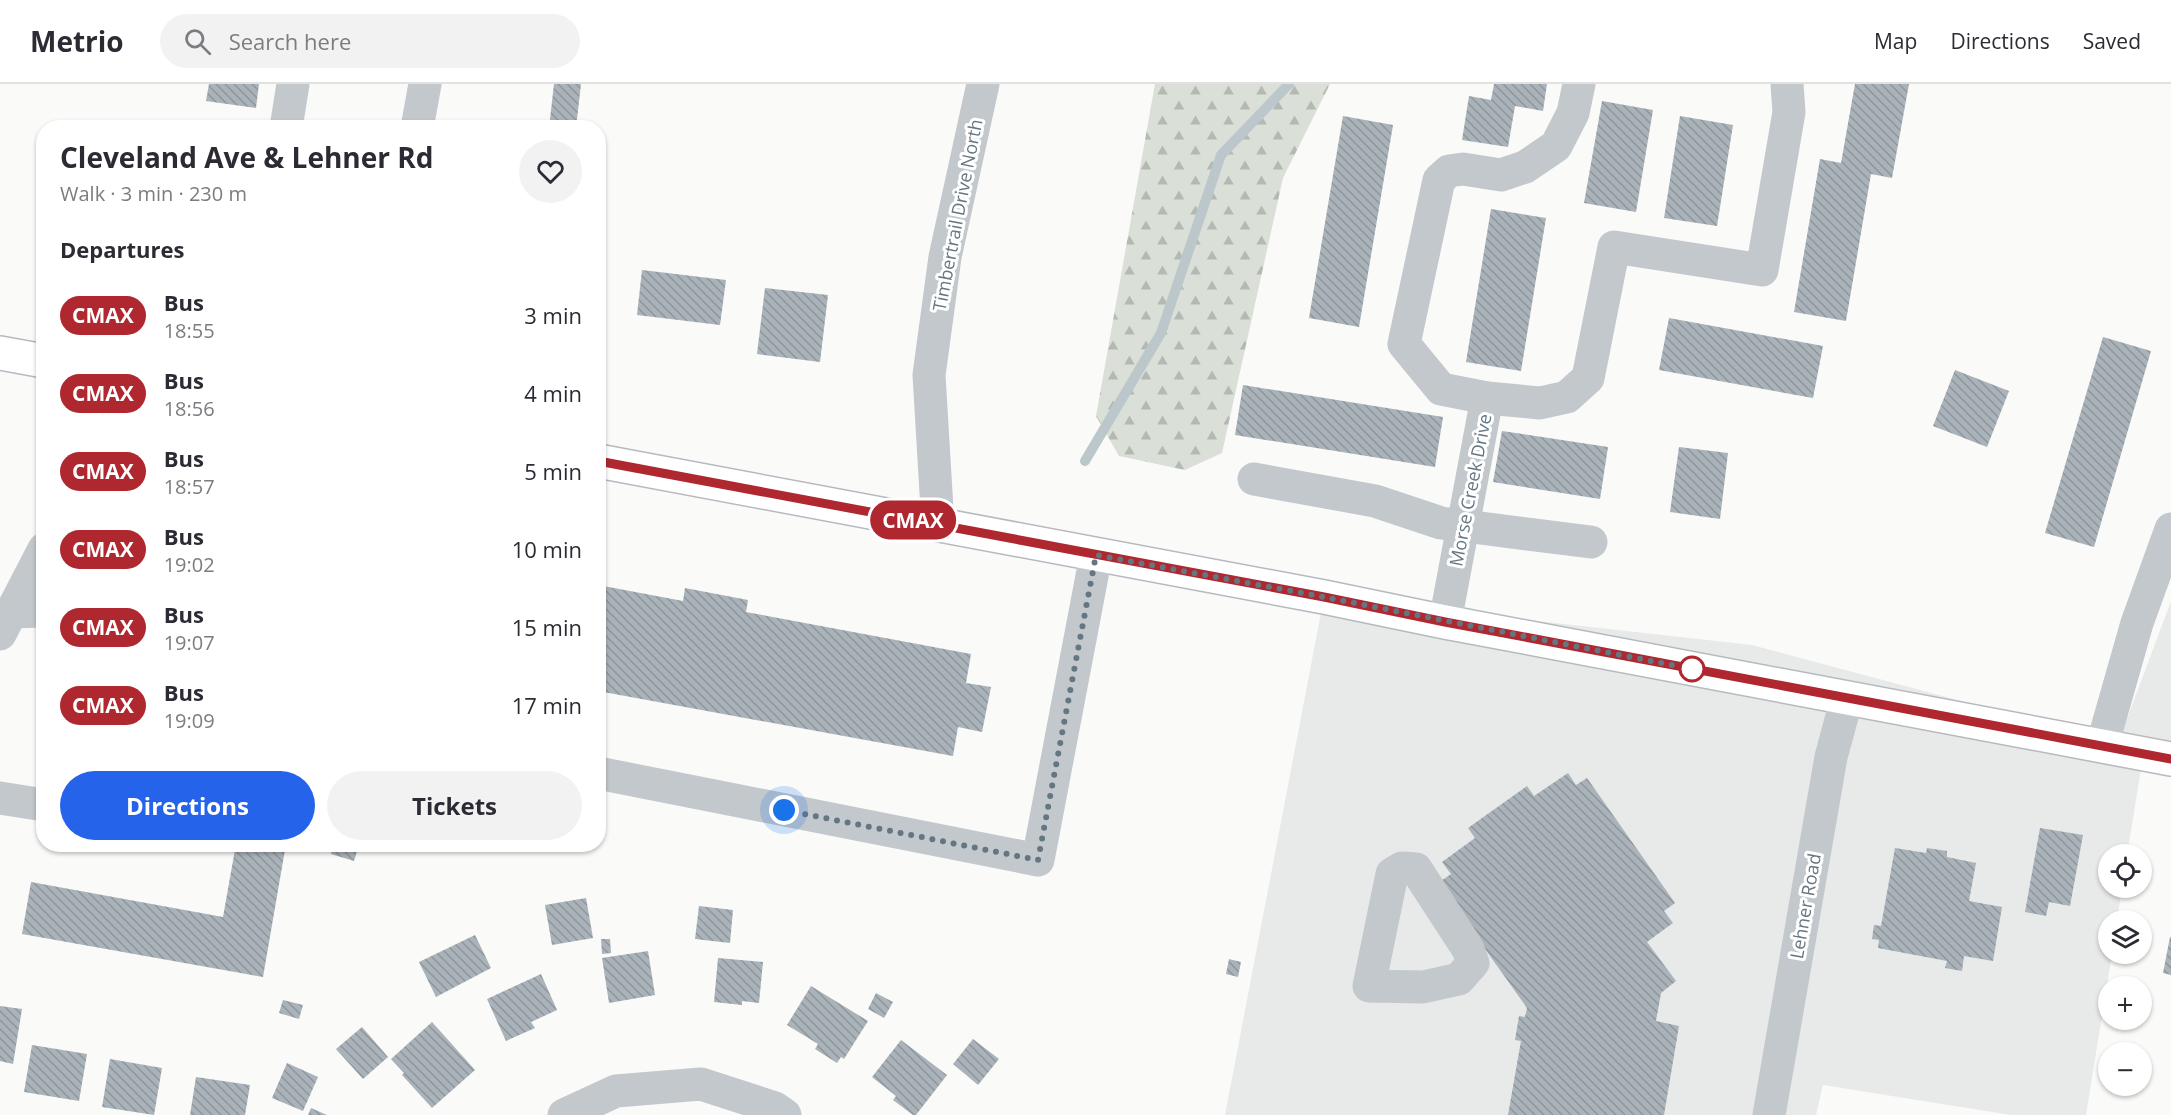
<!DOCTYPE html>
<meta charset="utf-8">
<style>
:root{--surface:#fff;--page:#f2f2f3;--text:#2b2b33;--muted:#7c7c81;--line:#e1e1e2;--accent:#2563eb}
body{margin:0;font-family:"Open Sans",sans-serif;background:var(--page);color:var(--text);height:100vh;display:flex;flex-direction:column;font-size:22px;white-space:nowrap}
*{box-sizing:border-box;margin:0}
p{font-size:20px;color:var(--muted)}
.icon{flex:none;width:33px;height:33px;fill:none;stroke:currentColor;stroke-width:2;stroke-linecap:round;stroke-linejoin:round}
.map{position:relative;flex:1;overflow:hidden}
.panel{position:absolute;left:36px;top:36px;width:570px;height:732px;display:flex;flex-direction:column;background:var(--surface);border-radius:24px;box-shadow:0 2px 4px #0004}
.panel>*{flex:none}
.badge{padding:0 12px;border-radius:20px;font-size:21px;line-height:39px}
.fabs{position:absolute;left:2098px;top:760px;display:grid;gap:12px}
.fabs a{display:grid;place-items:center;width:54px;height:54px;border-radius:50%;background:var(--surface);box-shadow:0 2px 4px #0004;font-size:30px}
.you{position:absolute;width:30px;height:30px;margin:-15px;border:4px solid #fff;border-radius:50%;background:#1a73e8;box-shadow:0 0 0 9px #1a73e833}
.map>.badge{position:absolute;translate:-50% -50%;box-shadow:0 0 0 3px #fff}
h2{padding:0 24px;font-size:22px;line-height:54px}
.round{display:grid;place-items:center;flex:none;width:63px;height:63px;border-radius:32px;background:var(--page)}
.headline{display:flex;align-items:center;justify-content:space-between;height:102px;padding:0 24px}
h1{font-size:28px;font-weight:700;line-height:45px}
.button{display:flex;gap:12px;margin-top:auto;padding:12px 24px}
.button a{flex:1;height:69px;border-radius:36px;background:var(--accent);color:#fff;font-size:24px;font-weight:700;line-height:69px;text-align:center}
.button a+a{background:var(--page);color:var(--text)}
ul{padding:0;list-style:none}
li{display:flex;align-items:center;gap:18px;height:78px;padding:0 24px}
li div{flex:1}
li b{display:block;font-size:22px}
li em{font-style:normal}
li .badge{min-width:66px;font-weight:700;text-align:center}
header{display:flex;align-items:center;gap:36px;box-sizing:border-box;height:84px;padding:0 30px;background:var(--surface);border-bottom:2px solid var(--line)}
header strong{font-size:28px}
nav{display:flex;gap:33px;margin-inline-start:auto;font-size:21px}
.search{width:420px;height:54px;background:var(--page);display:flex;align-items:center;gap:15px;box-sizing:border-box;padding:0 21px;border-radius:33px;color:var(--muted);font-size:22px}
.map>svg:first-child{display:block}
.built{fill:#e8e9e9}
.forest{fill:url(#forest-firs)}
.lines{fill:none;stroke-linecap:round;stroke-linejoin:round}
.stream{stroke:#bbc7cb;stroke-width:10}
.building{fill:url(#building-back-hatch)}
.major-casing{stroke:#b5babe;stroke-width:36}
.minor{stroke:#c3c8cc;stroke-width:33}
.major{stroke:#fff;stroke-width:33}
.line-casing{stroke:#fff;stroke-width:14}
.line{stroke:#af272f;stroke-width:9}
.walk{stroke:#657683;stroke-width:6;stroke-dasharray:0 10.8}
.stop-dot{fill:#fff;stroke:#af272f;stroke-width:3}
.labels{text-anchor:middle;dominant-baseline:central;stroke-width:6;stroke-linejoin:round;paint-order:stroke}
.street-label{font-size:18px;fill:#657683;stroke:#fff}
</style>
<header>
<strong>Metrio</strong>
<div class="search"><svg class="icon" aria-label="search" viewBox="0 0 24 24"><circle cx="10" cy="10" r="6"/><path d="M15 15l6 6"/></svg>Search here</div>
<nav><a>Map</a><a>Directions</a><a>Saved</a></nav>
</header>
<div class="map">
<svg width="2171" height="1031" viewBox="0 0 2171 1031">
<defs>
<pattern id="forest-firs" width="22" height="20" patternUnits="userSpaceOnUse" patternTransform="scale(1.5)"><rect width="22" height="20" fill="#dadfd7"/><path d="M5 1l3.5 6h-7zM16 11l3.5 6h-7z" fill="#b4b9b4"/></pattern>
<pattern id="building-back-hatch" width="6" height="6" patternUnits="userSpaceOnUse" patternTransform="scale(1.5)"><rect width="6" height="6" fill="#aab3b9"/><path d="M-1 5l2 2M0 0l6 6M5-1l2 2" fill="none" stroke="#8e969c"/></pattern>
</defs>
<rect width="100%" height="100%" fill="#fafaf8"/>
<polygon class="built" points="1324,513 1752,561 2118,659 2171,517 2171,671 2144,667 2127,771 2109,771 2109,804 2122,804 2117,837 2109,837 2109,870 2112,870 2086,1031 2011,1031 1823,1001 1816,1031 1225,1031"/>
<polygon class="forest" points="1155,0 1330,0 1283,94 1222,369 1185,386 1119,372 1096,332"/>
<g class="lines">
<polyline class="stream" points="1085,377 1161,249 1221,71 1289,0"/>
</g>
<g class="building">
<polygon points="209,0 259,0 256,24 206,17"/>
<polygon points="554,0 581,0 576,44 549,44"/>
<polygon points="1494,0 1547,0 1543,27 1515,22 1508,63 1462,56 1469,12 1491,16"/>
<polygon points="1855,0 1909,0 1892,94 1871,90 1846,237 1794,228 1820,75 1841,79"/>
<polygon points="1602,17 1653,26 1636,128 1584,119"/>
<polygon points="1343,32 1393,41 1359,243 1309,234"/>
<polygon points="1680,32 1733,41 1717,142 1664,134"/>
<polygon points="1491,125 1546,134 1521,287 1466,278"/>
<polygon points="642,186 726,196 720,241 637,231"/>
<polygon points="765,204 828,211 820,278 757,270"/>
<polygon points="1669,234 1823,262 1813,314 1659,286"/>
<polygon points="2103,253 2151,267 2094,463 2045,449"/>
<polygon points="1955,286 2009,307 1987,363 1933,342"/>
<polygon points="1243,301 1443,333 1435,383 1235,351"/>
<polygon points="1502,347 1608,363 1600,415 1493,398"/>
<polygon points="1679,363 1728,369 1720,435 1670,428"/>
<polygon points="598,501 683,517 685,504 748,516 746,528 971,570 966,599 991,603 982,648 958,643 953,672 598,607"/>
<polygon points="1568,689 1576,701 1587,694 1675,819 1664,827 1673,839 1647,858 1676,897 1661,909 1656,937 1679,942 1664,1031 1508,1031 1521,957 1515,956 1519,932 1525,933 1527,924 1438,799 1451,790 1442,778 1475,754 1468,744 1527,702 1534,712"/>
<polygon points="2040,744 2083,751 2070,822 2049,818 2046,832 2025,828"/>
<polygon points="236,760 286,760 263,893 22,850 31,798 223,833"/>
<polygon points="333,760 347,760 358,764 354,777 331,770"/>
<polygon points="1895,764 1926,769 1927,764 1947,767 1947,773 1976,779 1969,817 2002,823 1993,877 1964,872 1962,887 1945,884 1947,877 1878,864 1879,856 1872,855 1874,841 1881,842"/>
<polygon points="586,814 593,854 552,861 545,821"/>
<polygon points="699,822 733,826 730,859 695,855"/>
<polygon points="475,851 491,884 436,913 419,878"/>
<polygon points="2170,853 2171,853 2171,891 2163,889"/>
<polygon points="601,855 610,855 611,869 602,870"/>
<polygon points="648,867 655,911 609,919 602,874"/>
<polygon points="718,874 763,878 759,919 742,917 742,921 714,918"/>
<polygon points="1229,875 1241,878 1238,893 1226,890"/>
<polygon points="541,890 557,926 531,938 535,944 506,957 487,915"/>
<polygon points="811,902 868,937 844,975 841,973 837,979 815,965 818,960 787,941"/>
<polygon points="876,909 893,918 884,934 868,925"/>
<polygon points="283,916 303,921 299,935 279,929"/>
<polygon points="0,922 22,925 13,980 0,977"/>
<polygon points="432,938 475,986 432,1024 402,991 404,989 391,975"/>
<polygon points="362,943 388,973 363,995 336,965"/>
<polygon points="973,955 999,975 978,1001 953,980"/>
<polygon points="901,956 947,991 916,1031 913,1031 893,1016 896,1012 872,993"/>
<polygon points="32,961 87,970 79,1017 24,1008"/>
<polygon points="110,975 162,984 154,1031 102,1023"/>
<polygon points="287,979 318,993 303,1027 272,1014"/>
<polygon points="196,993 250,1001 245,1031 190,1031"/>
<polygon points="311,1024 327,1031 308,1031"/>
</g>
<g class="lines">
<defs>
<g id="major">
<polyline points="0,269 44,277"/>
<polyline points="598,377 1324,513 1445,538 2171,675"/>
</g>
</defs>
<use href="#major" class="major-casing"/>
<g class="minor">
<polyline points="1579,0 1573,29 1556,62 1525,83 1501,91 1463,85 1449,87 1439,96 1404,260 1441,305 1487,314 1540,319 1567,313 1588,294 1614,163 1762,186 1789,28 1787,0"/>
<polyline points="286,44 293,0"/>
<polyline points="417,44 425,0"/>
<polyline points="1254,395 1375,417 1441,439 1591,458"/>
<polyline points="938,442 929,291 945,173 983,0"/>
<polyline points="10,528 44,527"/>
<polyline points="1445,538 1487,314"/>
<polyline points="0,550 44,465"/>
<polyline points="2102,662 2137,539 2171,445"/>
<polyline points="598,689 1038,776 1096,471"/>
<polyline points="0,714 44,721"/>
<polygon points="1402,784 1416,785 1468,865 1473,879 1459,895 1423,903 1369,902 1392,790"/>
<polyline points="564,1031 616,1007 701,1000 775,1024 785,1031"/>
<polyline points="1769,1031 1831,673 1847,614"/>
</g>
<use href="#major" class="major"/>
</g>
<g class="lines">
<defs>
<polyline id="line" points="598,377 1324,513 1445,538 2171,675"/>
</defs>
<use href="#line" class="line-casing"/>
<use href="#line" class="line"/>
<polyline class="walk" points="784,726 1038,776 1096,471 1324,513 1692,585"/>
</g>
<circle class="stop-dot" cx="1692" cy="585" r="12"/>
<g class="labels">
<g class="street-label">
<text transform="translate(957 131) rotate(-79)">Timbertrail Drive North</text>
<text transform="translate(1470 406) rotate(-79)">Morse Creek Drive</text>
<text transform="translate(1805 822) rotate(-80)">Lehner Road</text>
</g>
</g>
</svg>
<div class="fabs">
<a><svg class="icon" aria-label="locate" viewBox="0 0 24 24"><circle cx="12" cy="12" r="6"/><path d="M12 2v4M12 18v4M2 12h4M18 12h4"/></svg></a>
<a><svg class="icon" aria-label="layers" viewBox="0 0 24 24"><path d="M12 4l9 5-9 5-9-5zM3 14l9 5 9-5"/></svg></a>
<a>+</a>
<a>−</a>
</div>
<div class="you" style="left:784px;top:726px"></div>
<b class="badge" style="left:913px;top:436px;background:#af272f;color:#fff">CMAX</b>
<section class="panel">
<div class="headline"><div><h1>Cleveland Ave &amp; Lehner Rd</h1><p>Walk · 3 min · 230 m</p></div><a class="round"><svg class="icon" aria-label="heart" viewBox="0 0 24 24"><path d="M12 20l-8-8c-3-5 5-10 8-4 3-6 11-1 8 4z"/></svg></a></div>
<h2>Departures</h2>
<ul>
<li><span class="badge" style="background:#af272f;color:#fff">CMAX</span><div><b>Bus</b><p>18:55</p></div><em>3 min</em></li>
<li><span class="badge" style="background:#af272f;color:#fff">CMAX</span><div><b>Bus</b><p>18:56</p></div><em>4 min</em></li>
<li><span class="badge" style="background:#af272f;color:#fff">CMAX</span><div><b>Bus</b><p>18:57</p></div><em>5 min</em></li>
<li><span class="badge" style="background:#af272f;color:#fff">CMAX</span><div><b>Bus</b><p>19:02</p></div><em>10 min</em></li>
<li><span class="badge" style="background:#af272f;color:#fff">CMAX</span><div><b>Bus</b><p>19:07</p></div><em>15 min</em></li>
<li><span class="badge" style="background:#af272f;color:#fff">CMAX</span><div><b>Bus</b><p>19:09</p></div><em>17 min</em></li>
</ul>
<div class="button"><a>Directions</a><a>Tickets</a></div>
</section>
</div>
